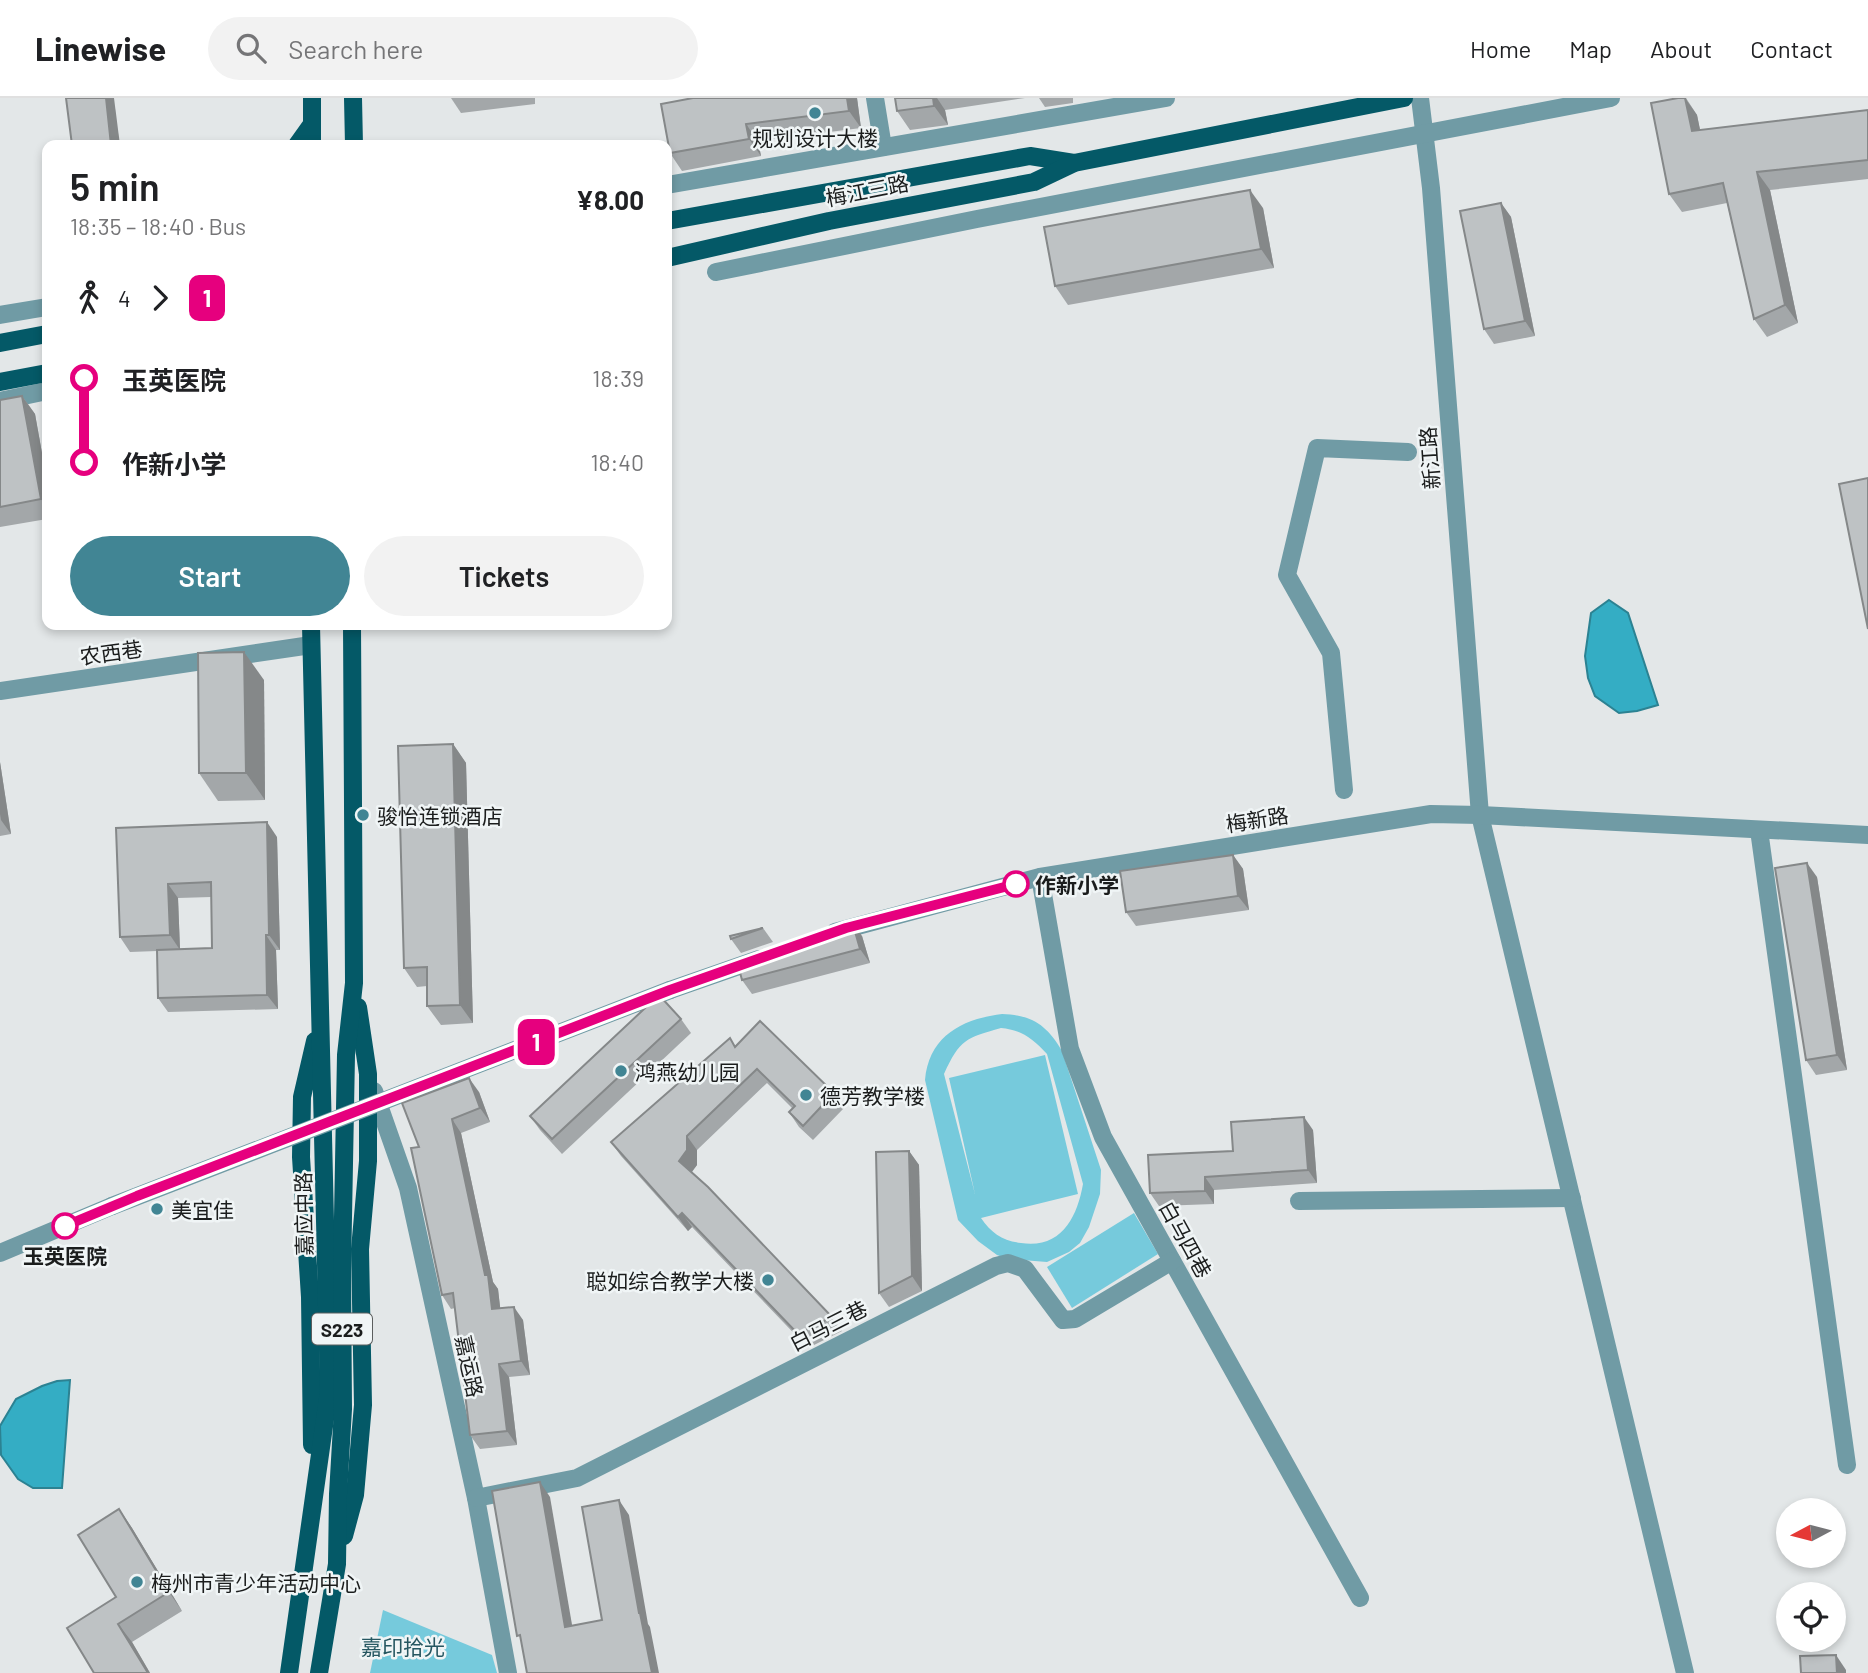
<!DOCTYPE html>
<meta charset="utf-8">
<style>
:root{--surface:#fff;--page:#f2f2f2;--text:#202124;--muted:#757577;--line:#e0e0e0;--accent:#418594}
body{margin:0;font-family:Barlow,"Noto Sans SC",sans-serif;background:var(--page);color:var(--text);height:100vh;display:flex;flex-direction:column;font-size:26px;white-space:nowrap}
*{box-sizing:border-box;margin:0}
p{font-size:23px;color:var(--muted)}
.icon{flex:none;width:38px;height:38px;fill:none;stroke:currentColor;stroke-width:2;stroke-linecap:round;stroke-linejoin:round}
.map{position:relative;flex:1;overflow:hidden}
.panel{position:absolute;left:42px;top:42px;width:630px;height:490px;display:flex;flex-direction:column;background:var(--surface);border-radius:14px;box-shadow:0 4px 10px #0003}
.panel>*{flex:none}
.badge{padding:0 14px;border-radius:10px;font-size:24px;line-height:46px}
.needle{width:46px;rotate:263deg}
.fabs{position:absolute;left:1776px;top:1400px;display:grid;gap:14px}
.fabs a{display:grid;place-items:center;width:70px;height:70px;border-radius:50%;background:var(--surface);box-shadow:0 4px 10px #0003;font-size:35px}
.map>.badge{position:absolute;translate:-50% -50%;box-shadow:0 0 0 4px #fff}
.legs{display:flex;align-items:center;gap:10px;height:77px;padding:0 28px;font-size:23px}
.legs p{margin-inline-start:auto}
.headline{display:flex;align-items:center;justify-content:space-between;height:119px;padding:0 28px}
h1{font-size:38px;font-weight:600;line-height:52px}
.cta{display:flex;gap:14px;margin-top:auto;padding:14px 28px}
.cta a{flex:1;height:80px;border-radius:42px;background:var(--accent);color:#fff;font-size:28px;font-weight:600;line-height:80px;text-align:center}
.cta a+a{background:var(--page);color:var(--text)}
ul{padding:0 28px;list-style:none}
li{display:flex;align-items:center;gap:24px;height:84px;font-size:26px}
li i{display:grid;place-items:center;width:10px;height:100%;margin:0 9px;background:currentColor}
li i::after{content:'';width:18px;height:18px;margin:-9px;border:5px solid;border-radius:50%;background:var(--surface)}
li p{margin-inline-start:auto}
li:first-child i{background:linear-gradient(#0000 50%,currentColor 0)}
li:last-child i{background:linear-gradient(currentColor 50%,#0000 0)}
header{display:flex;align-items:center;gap:42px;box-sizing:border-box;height:98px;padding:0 35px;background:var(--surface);border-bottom:2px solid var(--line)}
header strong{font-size:33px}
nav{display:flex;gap:38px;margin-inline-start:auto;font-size:24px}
.search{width:490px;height:63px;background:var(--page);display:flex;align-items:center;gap:18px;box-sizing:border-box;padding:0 24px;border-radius:38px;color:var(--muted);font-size:26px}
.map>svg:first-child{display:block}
.green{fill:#76cadc;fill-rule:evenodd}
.water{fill:#34adc4;stroke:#2c8292;stroke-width:2}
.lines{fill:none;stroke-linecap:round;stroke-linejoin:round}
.minor{stroke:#709ba5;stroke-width:18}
.major{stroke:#045967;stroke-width:18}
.minor-bridge{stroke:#709ba5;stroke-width:18}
.wall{fill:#a3a7a9;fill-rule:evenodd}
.shaded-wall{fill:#858889}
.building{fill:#bec2c4;stroke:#858889;stroke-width:2}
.line-1-casing{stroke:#fff;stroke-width:16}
.line-1{stroke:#e6007e;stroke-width:10}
.poi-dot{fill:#418594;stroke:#f0f5f6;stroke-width:2.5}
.stop-1-dot{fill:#fff;stroke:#e6007e;stroke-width:3.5}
.labels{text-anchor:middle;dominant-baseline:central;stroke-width:5;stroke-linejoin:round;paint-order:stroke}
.shield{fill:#f0f5f6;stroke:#5b5e5e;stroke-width:2}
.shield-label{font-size:19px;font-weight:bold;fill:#1b1d1d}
.poi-label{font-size:21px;fill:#1b1d1d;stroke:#f0f5f6;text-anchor:start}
.street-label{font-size:21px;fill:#1b1d1d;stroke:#f0f5f6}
.stop-label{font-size:21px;font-weight:bold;fill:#1b1d1d;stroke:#f0f5f6;text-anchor:start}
.park-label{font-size:21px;fill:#265761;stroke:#f0f5f6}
</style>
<header>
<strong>Linewise</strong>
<div class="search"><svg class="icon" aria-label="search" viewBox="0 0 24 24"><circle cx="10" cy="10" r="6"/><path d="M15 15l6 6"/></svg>Search here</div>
<nav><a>Home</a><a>Map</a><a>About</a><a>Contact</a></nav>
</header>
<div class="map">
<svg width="1868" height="1575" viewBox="0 0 1868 1575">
<rect width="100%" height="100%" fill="#e3e7e8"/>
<g class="green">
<path d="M1002 916C1032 917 1047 927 1062 953L1101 1072 1100 1096 1089 1129 1080 1145 1069 1154 1047 1164 1008 1161 997 1157 978 1143 958 1122 925 982C929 938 962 921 1002 916ZM1001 930C1022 932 1033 941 1047 956L1083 1086C1077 1120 1061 1151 1021 1145 1003 1143 991 1135 981 1120L1078 1096 1045 957 949 980 975 1096 944 976C960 941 966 940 1001 930Z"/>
<polygon points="1134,1115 1158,1156 1072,1210 1047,1169"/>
<polygon points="383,1512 492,1557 497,1575 370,1575"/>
</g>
<g class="water">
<polygon points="1609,502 1628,515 1658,607 1637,613 1619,615 1595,598 1588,580 1585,558 1591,515"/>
<polygon points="70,1282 62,1390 33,1390 18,1381 1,1357 0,1328 16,1301 42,1288 57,1283"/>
</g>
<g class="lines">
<g class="minor">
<polyline points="875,0 883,49"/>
<polyline points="1420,0 1431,90 1480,717 1685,1575"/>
<polyline points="667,87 1166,0"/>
<polyline points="716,174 977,121 1611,0"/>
<polyline points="0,217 47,209"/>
<polyline points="0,303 47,293"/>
<polyline points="0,593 311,547"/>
<polyline points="1344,692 1331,555 1287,477 1317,350 1408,354"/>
<polyline points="1759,732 1847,1367"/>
<polyline points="1040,779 1070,951 1103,1039 1360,1500"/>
<polyline points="835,834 1040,779 1431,716 1480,717 1868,737"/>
<polyline points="670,892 759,861"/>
<polyline points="374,993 408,1090 476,1400 508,1575"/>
<polyline points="1299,1103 1572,1100"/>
<polyline points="0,1155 112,1108"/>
<polyline points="476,1400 577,1380 996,1168 1008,1165 1025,1171 1063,1222 1075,1221 1172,1163"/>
</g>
<g class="major">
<polyline points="353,0 354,47"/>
<polyline points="297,47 312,26"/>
<polyline points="312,47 312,0"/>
<polyline points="667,123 1030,58 1074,65"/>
<polyline points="667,160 829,123 1034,84 1074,65 1404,0"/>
<polyline points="0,245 47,236"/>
<polyline points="0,284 47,275"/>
<polyline points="312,1347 310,1199 301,1059 302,999 315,943"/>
<polyline points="344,1438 355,1397 363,1307 360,1151 368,1063 368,976 358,909"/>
<polyline points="289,1575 329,1293 311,527"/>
<polyline points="319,1575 337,1466 338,1396 343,1311 342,1173 346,957 354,885 352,527"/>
</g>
<polyline class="minor-bridge" points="112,1108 670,892"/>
</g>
<g class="wall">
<polygon points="451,0 535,0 535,6 461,15"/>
<polygon points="857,0 861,30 758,43 761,58 682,73 670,55 661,6"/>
<polygon points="895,0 1025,0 945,12 948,27 910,32 897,13"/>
<polygon points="1039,0 1073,0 1073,5 1045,9"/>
<polygon points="1678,0 1686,0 1697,17 1700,32 1868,12 1868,81 1770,92 1798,225 1767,239 1754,221 1727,105 1682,114 1669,96"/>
<polygon points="1501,105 1511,119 1535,238 1494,246 1484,231"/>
<polygon points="1263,110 1274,170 1068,207 1055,188"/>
<polygon points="22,298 35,316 47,383 47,421 0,429 0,302"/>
<polygon points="264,582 265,702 218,703 199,675"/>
<polygon points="453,646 466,665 473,925 441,927 427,908 427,888 417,889 404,870"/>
<polygon points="0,664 11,736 0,738"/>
<path d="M116 730 277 739 280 852H276L278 911 168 914 158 900 157 853 130 854 120 839ZM211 799 212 850 180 851 178 800Z"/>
<polygon points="1233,757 1243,771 1249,812 1136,828 1126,814"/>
<polygon points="1817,779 1847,972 1816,977 1806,962"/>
<polygon points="763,830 773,844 741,855 731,841"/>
<polygon points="862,838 870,865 752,896 742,882"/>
<polygon points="681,921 691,935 562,1056 540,1032 530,1018"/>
<polygon points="736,948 834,995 844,1010 813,1042 799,1029 789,1014 793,1011 767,985 697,1052 697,1067 691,1074 832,1219 842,1233 808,1250 692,1129 688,1133 621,1058 611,1044"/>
<polygon points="479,994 490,1024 461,1035 493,1184 498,1191 500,1210 523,1222 530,1277 509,1279 517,1347 480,1351 470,1337 455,1210 451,1211 442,1197 419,1049"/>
<polygon points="1313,1032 1317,1085 1214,1092 1214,1106 1159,1108 1150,1095 1233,1053"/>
<polygon points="909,1053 919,1067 922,1193 889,1209 879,1195"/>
<polygon points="119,1411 132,1430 182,1513 132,1544 150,1575 94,1575 116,1499"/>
</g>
<g class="shaded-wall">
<polygon points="106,0 114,0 120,47 111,47"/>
<polygon points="847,0 857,0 861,30 849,13"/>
<polygon points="933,0 937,0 945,12 948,27 934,8"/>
<polygon points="1685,0 1697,17 1704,51 1692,33"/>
<polygon points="746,26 758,43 761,58 749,41"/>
<polygon points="1757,74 1770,92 1798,225 1785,207"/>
<polygon points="1250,92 1263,110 1274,170 1261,151"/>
<polygon points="1501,105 1511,119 1535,238 1525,223"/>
<polygon points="22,298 35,316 47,383 47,410 41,401"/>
<polygon points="244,554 264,582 265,702 246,675"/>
<polygon points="453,646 466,665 473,925 460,907"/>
<polygon points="0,664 11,736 1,722 0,716"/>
<polygon points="267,724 277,739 280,852 269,837"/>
<polygon points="1233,757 1243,771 1249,812 1238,798"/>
<polygon points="1807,765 1817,779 1847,972 1837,957"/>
<polygon points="168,786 178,800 180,852 170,837"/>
<polygon points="852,823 862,838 870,865 860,851"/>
<polygon points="266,837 276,852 278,911 267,897"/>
<polygon points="469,980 479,994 490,1024 480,1010"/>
<polygon points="1304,1019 1313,1032 1317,1085 1308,1072"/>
<polygon points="452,1021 461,1035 493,1184 498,1191 502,1225 492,1211"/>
<polygon points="687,1038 697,1052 697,1067 689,1078 679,1063"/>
<polygon points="909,1053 919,1067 922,1193 912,1178"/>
<polygon points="1205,1079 1214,1092 1214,1106 1205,1093"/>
<polygon points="682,1115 692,1129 688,1133 678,1119"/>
<polygon points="514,1209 523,1222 530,1277 521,1263"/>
<polygon points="499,1266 509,1279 517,1347 507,1333"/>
<polygon points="540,1384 550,1399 575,1544 565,1529"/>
<polygon points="619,1402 629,1417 648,1526 650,1529 659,1575 652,1575 639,1515"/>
<polygon points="119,1411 132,1430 182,1513 169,1494"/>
<polygon points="118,1526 132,1544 150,1575 148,1575"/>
<polygon points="1836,1557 1846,1572 1846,1575 1837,1575"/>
</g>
<g class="building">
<polygon points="66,0 106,0 111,47 72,47"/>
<polygon points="693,0 847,0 849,13 746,26 749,41 670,55 661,6"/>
<polygon points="895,0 933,0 934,8 897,13"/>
<polygon points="1678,0 1685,0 1692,33 1868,12 1868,62 1757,74 1785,207 1754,221 1723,85 1669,96 1651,5"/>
<polygon points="1250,92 1261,151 1055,188 1044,129"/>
<polygon points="1501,105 1525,223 1484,231 1460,113"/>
<polygon points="22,298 41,401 0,409 0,302"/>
<polygon points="1868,380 1868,531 1839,386"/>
<polygon points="244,554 246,675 199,675 198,555"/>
<polygon points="453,646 460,907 427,908 427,869 404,870 398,648"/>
<polygon points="267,724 269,837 266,837 267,897 158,900 157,852 212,850 211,784 168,786 170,837 120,839 116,730"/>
<polygon points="1233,757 1238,798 1126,814 1120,773"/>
<polygon points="1807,765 1837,957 1806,962 1775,770"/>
<polygon points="852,823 860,851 742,882 737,863"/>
<polygon points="763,830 731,841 730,838"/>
<polygon points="659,897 681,921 552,1041 530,1018"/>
<polygon points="760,923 834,995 803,1028 789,1014 795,1008 757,971 687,1038 687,1052 679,1063 708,1089 832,1219 798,1236 682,1115 678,1119 611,1044 730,940 735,949"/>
<polygon points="469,980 480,1010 452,1021 485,1177 488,1177 492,1211 514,1209 521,1263 499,1266 507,1333 470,1337 453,1195 442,1197 411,1050 419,1049 402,1005"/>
<polygon points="1304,1019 1308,1072 1205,1079 1205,1093 1150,1095 1148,1057 1233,1053 1231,1024"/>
<polygon points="909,1053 912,1178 879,1195 876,1054"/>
<polygon points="540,1384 565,1529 602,1522 582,1409 619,1402 639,1515 640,1515 652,1575 527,1575 520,1537 517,1538 492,1393"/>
<polygon points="119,1411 169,1494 118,1526 148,1575 94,1575 67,1530 116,1499 78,1437"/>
<polygon points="1836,1557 1837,1575 1801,1575 1800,1558"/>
</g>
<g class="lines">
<defs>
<polyline id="line-1" points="65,1128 137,1098 670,892 846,830 1016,786"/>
</defs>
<use href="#line-1" class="line-1-casing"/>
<use href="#line-1" class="line-1"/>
</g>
<g class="poi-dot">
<circle cx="815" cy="15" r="7"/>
<circle cx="363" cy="717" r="7"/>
<circle cx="621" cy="973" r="7"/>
<circle cx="806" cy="997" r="7"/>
<circle cx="157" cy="1111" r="7"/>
<circle cx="768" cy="1182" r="7"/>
<circle cx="137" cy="1484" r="7"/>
</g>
<g class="stop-1-dot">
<circle cx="1016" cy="786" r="12"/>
<circle cx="65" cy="1128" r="12"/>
</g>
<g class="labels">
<rect class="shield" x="312" y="1215.5" width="60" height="31" rx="5"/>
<g class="shield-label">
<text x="342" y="1231">S223</text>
</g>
<g class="poi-label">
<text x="815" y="39" text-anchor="middle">规划设计大楼</text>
<text x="377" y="717">骏怡连锁酒店</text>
<text x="635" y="973">鸿燕幼儿园</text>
<text x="820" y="997">德芳教学楼</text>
<text x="171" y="1111">美宜佳</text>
<text x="754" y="1182" text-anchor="end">聪如综合教学大楼</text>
<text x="151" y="1484">梅州市青少年活动中心</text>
</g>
<g class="street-label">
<text transform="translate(867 92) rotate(-11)">梅江三路</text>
<text transform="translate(1429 360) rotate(-94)">新江路</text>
<text transform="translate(111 554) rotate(-8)">农西巷</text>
<text transform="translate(1257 721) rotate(-9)">梅新路</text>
<text transform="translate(303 1116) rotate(-91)">嘉应中路</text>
<text transform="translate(1186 1141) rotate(61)">白马四巷</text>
<text transform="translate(828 1227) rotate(-27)">白马三巷</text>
<text transform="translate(470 1268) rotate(78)">嘉运路</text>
</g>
<g class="stop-label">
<text x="1035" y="786">作新小学</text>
<text x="65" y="1157" text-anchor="middle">玉英医院</text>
</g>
<g class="park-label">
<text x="403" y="1548">嘉印拾光</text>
</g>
</g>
</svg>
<div class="fabs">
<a><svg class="needle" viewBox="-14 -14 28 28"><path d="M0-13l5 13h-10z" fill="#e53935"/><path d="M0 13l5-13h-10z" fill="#757577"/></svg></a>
<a><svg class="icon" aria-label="locate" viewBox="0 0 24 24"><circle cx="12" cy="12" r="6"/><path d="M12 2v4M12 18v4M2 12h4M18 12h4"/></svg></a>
</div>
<b class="badge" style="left:536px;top:944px;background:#e6007e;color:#fff">1</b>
<section class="panel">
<div class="headline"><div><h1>5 min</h1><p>18:35 – 18:40 · Bus</p></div><b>¥8.00</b></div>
<div class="legs"><svg class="icon" aria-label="walk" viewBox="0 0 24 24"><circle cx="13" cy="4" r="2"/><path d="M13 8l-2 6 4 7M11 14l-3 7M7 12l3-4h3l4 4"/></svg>4<svg class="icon" aria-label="forward" viewBox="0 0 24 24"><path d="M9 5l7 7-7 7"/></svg><b class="badge" style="background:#e6007e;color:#fff">1</b></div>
<ul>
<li><i style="color:#e6007e"></i><b>玉英医院</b><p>18:39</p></li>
<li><i style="color:#e6007e"></i><b>作新小学</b><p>18:40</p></li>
</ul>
<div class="cta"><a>Start</a><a>Tickets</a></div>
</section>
</div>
